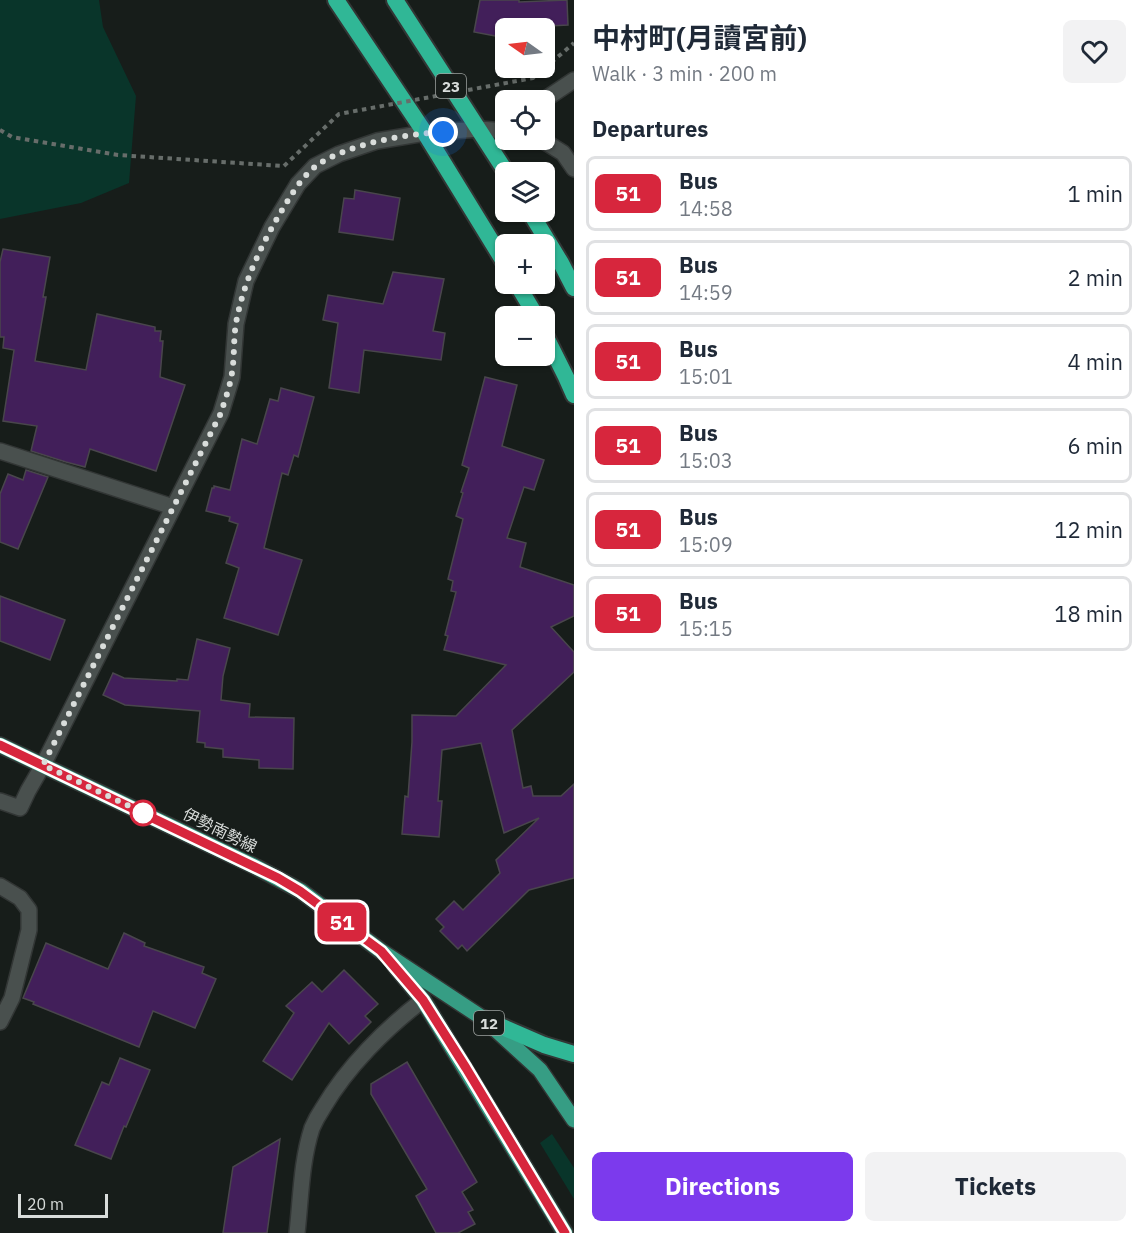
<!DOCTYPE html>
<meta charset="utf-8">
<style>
:root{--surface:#fff;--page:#f2f2f3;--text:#1f2937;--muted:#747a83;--line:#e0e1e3;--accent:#7c3aed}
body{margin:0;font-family:"IBM Plex Sans","Noto Sans JP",sans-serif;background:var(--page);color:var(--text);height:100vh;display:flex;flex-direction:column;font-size:22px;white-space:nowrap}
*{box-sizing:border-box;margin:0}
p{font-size:20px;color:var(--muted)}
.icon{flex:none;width:33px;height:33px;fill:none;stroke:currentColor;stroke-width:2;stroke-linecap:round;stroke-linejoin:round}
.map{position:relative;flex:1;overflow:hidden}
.panel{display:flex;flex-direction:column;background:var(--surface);width:570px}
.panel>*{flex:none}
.badge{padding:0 12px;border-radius:9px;font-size:21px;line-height:39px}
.needle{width:39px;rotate:284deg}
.buttons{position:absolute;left:495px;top:18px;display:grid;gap:12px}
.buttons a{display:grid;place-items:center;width:60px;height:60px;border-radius:9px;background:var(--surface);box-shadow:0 2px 4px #0004;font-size:30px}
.scale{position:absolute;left:18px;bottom:15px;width:90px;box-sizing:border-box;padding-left:6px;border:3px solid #d9dddb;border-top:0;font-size:16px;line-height:21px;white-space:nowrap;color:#d9dddb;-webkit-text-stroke:4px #171d1a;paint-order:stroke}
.you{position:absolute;width:30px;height:30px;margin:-15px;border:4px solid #fff;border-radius:50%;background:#1a73e8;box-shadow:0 0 0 9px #1a73e833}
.map>.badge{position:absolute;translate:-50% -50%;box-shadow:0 0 0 3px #fff}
h2{padding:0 18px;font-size:22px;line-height:54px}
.round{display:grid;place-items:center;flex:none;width:63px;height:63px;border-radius:9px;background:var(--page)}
.head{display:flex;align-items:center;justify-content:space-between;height:102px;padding:0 18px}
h1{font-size:28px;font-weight:700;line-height:45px}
.action{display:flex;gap:12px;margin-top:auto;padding:12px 18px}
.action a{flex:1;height:69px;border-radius:9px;background:var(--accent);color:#fff;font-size:24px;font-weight:700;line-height:69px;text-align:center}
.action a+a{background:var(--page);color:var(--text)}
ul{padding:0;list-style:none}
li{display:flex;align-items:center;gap:18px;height:75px;margin:0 12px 9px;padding:0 6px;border:3px solid var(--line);border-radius:9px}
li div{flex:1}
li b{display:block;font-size:22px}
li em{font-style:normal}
li .badge{min-width:66px;font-weight:700;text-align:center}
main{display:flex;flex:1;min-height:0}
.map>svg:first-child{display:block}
.green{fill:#09352a}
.building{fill:#421f5a;stroke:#49464c;stroke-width:1.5}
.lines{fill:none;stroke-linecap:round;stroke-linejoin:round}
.minor-casing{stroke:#323635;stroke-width:18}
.tertiary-casing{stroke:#323635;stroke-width:18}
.primary-casing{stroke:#323635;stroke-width:18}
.trunk-casing{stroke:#323635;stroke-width:20}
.path{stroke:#676d6a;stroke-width:4;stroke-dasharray:4.5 4.5;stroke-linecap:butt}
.minor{stroke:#49504e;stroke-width:15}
.tertiary{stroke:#49504e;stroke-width:15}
.primary{stroke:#369d84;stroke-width:15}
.trunk{stroke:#30b796;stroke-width:16}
.path-bridge{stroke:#676d6a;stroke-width:4;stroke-dasharray:4.5 4.5;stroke-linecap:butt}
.line-casing{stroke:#fff;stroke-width:14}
.line{stroke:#d7263d;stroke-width:9}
.walk{stroke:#d9dddb;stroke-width:6;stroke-dasharray:0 10.8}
.stop-dot{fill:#fff;stroke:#d7263d;stroke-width:3}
.labels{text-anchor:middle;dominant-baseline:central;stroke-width:4.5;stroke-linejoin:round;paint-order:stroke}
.shield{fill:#171d1a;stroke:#9fa3a1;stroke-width:1.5}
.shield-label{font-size:15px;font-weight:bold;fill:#d9dddb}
.street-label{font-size:16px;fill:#d9dddb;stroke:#171d1a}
</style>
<main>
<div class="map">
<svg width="574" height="1233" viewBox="0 0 574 1233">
<rect width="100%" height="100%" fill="#171d1a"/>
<g class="green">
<polygon points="0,0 99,0 103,27 136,96 129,183 81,203 0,219"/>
<polygon points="552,1134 574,1168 574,1199 540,1143"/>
</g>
<g class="building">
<polygon points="480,0 519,0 519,2 567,0 568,25 506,28 506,38 474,32"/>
<polygon points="355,190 400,198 393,240 339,232 344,198 354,199"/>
<polygon points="3,249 50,257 43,297 46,297 35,361 86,370 97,314 155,327 155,331 161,331 160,341 163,341 160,377 185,385 156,471 90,449 85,467 66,462 31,451 37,426 3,421 14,350 3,348 4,337 0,337 0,262"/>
<polygon points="393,272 444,279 433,331 445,333 441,360 364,350 359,393 329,388 338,323 323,320 328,295 383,304"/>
<polygon points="485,377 517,385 502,446 544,460 534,490 524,487 507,538 526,543 520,567 574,585 574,616 551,627 574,652 574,672 512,730 523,788 531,786 533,796 561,796 574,784 574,878 529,890 467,951 462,945 458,949 440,931 444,927 436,919 454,901 463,910 500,873 496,860 539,818 504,833 481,743 442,750 438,801 442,801 439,837 402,834 405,796 408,797 412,742 412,715 456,716 506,665 444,650 448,636 445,635 456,592 451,591 453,581 448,579 463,519 456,516 463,493 461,492 469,468 462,465"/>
<polygon points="281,388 314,397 298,457 294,455 288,475 282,473 264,548 302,560 278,635 224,618 239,568 226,563 238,524 229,521 230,517 206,511 212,488 214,488 214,486 230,490 242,439 257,444 270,399 278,401"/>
<polygon points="26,470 48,477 18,549 0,542 0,494 8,474 23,480"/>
<polygon points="0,596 65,620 50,660 0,641"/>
<polygon points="197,639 230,648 223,676 221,700 250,704 249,717 294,718 293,769 259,768 259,760 223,757 223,749 205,747 205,743 197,742 200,711 125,705 103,695 113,673 124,678 177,681 177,679 188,680"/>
<polygon points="124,933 145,943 144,946 204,967 202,973 216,979 195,1028 153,1011 139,1047 33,1004 34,1002 23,998 46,943 108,969"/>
<polygon points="344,970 378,1004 365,1016 371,1022 349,1044 329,1023 292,1080 263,1061 294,1013 286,1006 312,982 322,992"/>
<polygon points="120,1058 150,1070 126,1127 124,1126 111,1159 75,1145 102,1082 109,1085"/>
<polygon points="407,1062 477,1182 462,1192 473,1210 468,1212 475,1224 458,1233 436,1233 416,1196 427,1189 371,1094 371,1084"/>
<polygon points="280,1139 267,1233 223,1233 233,1167"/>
</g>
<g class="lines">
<defs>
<g id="minor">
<polyline points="544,100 574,80"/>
<polyline points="0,451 173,507"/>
<polyline points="0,801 20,808 28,791 43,765"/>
<polyline points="0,886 20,898 29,910 29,930 12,998 0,1022"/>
<path d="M297 1233C301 1198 301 1162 312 1128 315 1121 319 1114 323 1108 347 1067 386 1028 423 1000"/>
</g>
<g id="tertiary">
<polyline points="542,140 563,153 574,169"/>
<polyline points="43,765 221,413 232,377 236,324 246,281 272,227 298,184 315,166 339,154 377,141 425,133 479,129 506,131"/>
</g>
<g id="primary">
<polyline points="0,745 256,867 301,891 381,951 484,1019 540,1070 574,1120"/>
<polyline points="395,966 423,1000 565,1233"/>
</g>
<g id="trunk">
<polyline points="336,0 425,133 506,265"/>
<polyline points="395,0 506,172"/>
<polyline points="530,212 561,263 574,288"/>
<polyline points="517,284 536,316"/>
<polyline points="544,333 566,377 574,395"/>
<polyline points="484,1019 544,1045 574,1054"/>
</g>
</defs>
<use href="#minor" class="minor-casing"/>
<use href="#tertiary" class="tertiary-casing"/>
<use href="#primary" class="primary-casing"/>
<use href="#trunk" class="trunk-casing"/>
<polyline class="path" points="0,130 12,137 118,155 283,166"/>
<use href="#minor" class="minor"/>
<use href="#tertiary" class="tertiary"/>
<use href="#primary" class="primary"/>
<use href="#trunk" class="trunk"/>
<polyline class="path-bridge" points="284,166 339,114 533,78 574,43"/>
</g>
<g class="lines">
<defs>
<polyline id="line" points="0,745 278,878 300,891 381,951 423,1000 466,1068 565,1233"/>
</defs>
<use href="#line" class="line-casing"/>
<use href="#line" class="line"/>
<path class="walk" d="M143 813 150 816 43 765 221 413C224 402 229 390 231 378 235 360 233 341 236 323 244 279 264 239 287 202 295 189 304 175 316 166 347 144 405 134 443 132"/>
</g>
<circle class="stop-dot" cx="143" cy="813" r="12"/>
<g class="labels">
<g class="shield">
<rect x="436" y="74" width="30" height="24" rx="4.5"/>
<rect x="474" y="1011" width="30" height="24" rx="4.5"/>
</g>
<g class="shield-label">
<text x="451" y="86">23</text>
<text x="489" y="1023">12</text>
</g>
<g class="street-label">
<text transform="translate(220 830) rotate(26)">伊勢南勢線</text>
</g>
</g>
</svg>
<div class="buttons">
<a><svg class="needle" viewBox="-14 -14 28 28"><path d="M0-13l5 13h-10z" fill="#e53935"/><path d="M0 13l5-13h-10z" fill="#747a83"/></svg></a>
<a><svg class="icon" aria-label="locate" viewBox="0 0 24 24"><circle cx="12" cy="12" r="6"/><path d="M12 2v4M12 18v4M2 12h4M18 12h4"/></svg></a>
<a><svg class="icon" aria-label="layers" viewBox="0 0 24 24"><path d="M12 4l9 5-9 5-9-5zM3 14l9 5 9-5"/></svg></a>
<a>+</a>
<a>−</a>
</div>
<div class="scale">20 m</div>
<div class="you" style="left:443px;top:132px"></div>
<b class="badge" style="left:342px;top:922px;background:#d7263d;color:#fff">51</b>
</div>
<section class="panel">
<div class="head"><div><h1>中村町(月讀宮前)</h1><p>Walk · 3 min · 200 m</p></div><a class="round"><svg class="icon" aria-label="heart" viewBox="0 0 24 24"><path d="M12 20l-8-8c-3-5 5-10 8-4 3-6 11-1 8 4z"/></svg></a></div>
<h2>Departures</h2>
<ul>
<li><span class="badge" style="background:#d7263d;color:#fff">51</span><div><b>Bus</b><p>14:58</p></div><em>1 min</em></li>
<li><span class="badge" style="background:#d7263d;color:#fff">51</span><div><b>Bus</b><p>14:59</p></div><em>2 min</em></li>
<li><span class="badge" style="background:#d7263d;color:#fff">51</span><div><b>Bus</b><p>15:01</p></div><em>4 min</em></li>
<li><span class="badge" style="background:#d7263d;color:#fff">51</span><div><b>Bus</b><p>15:03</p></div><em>6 min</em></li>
<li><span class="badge" style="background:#d7263d;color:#fff">51</span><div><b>Bus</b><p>15:09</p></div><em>12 min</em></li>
<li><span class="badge" style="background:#d7263d;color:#fff">51</span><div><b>Bus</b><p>15:15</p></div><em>18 min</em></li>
</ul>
<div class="action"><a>Directions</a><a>Tickets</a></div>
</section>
</main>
